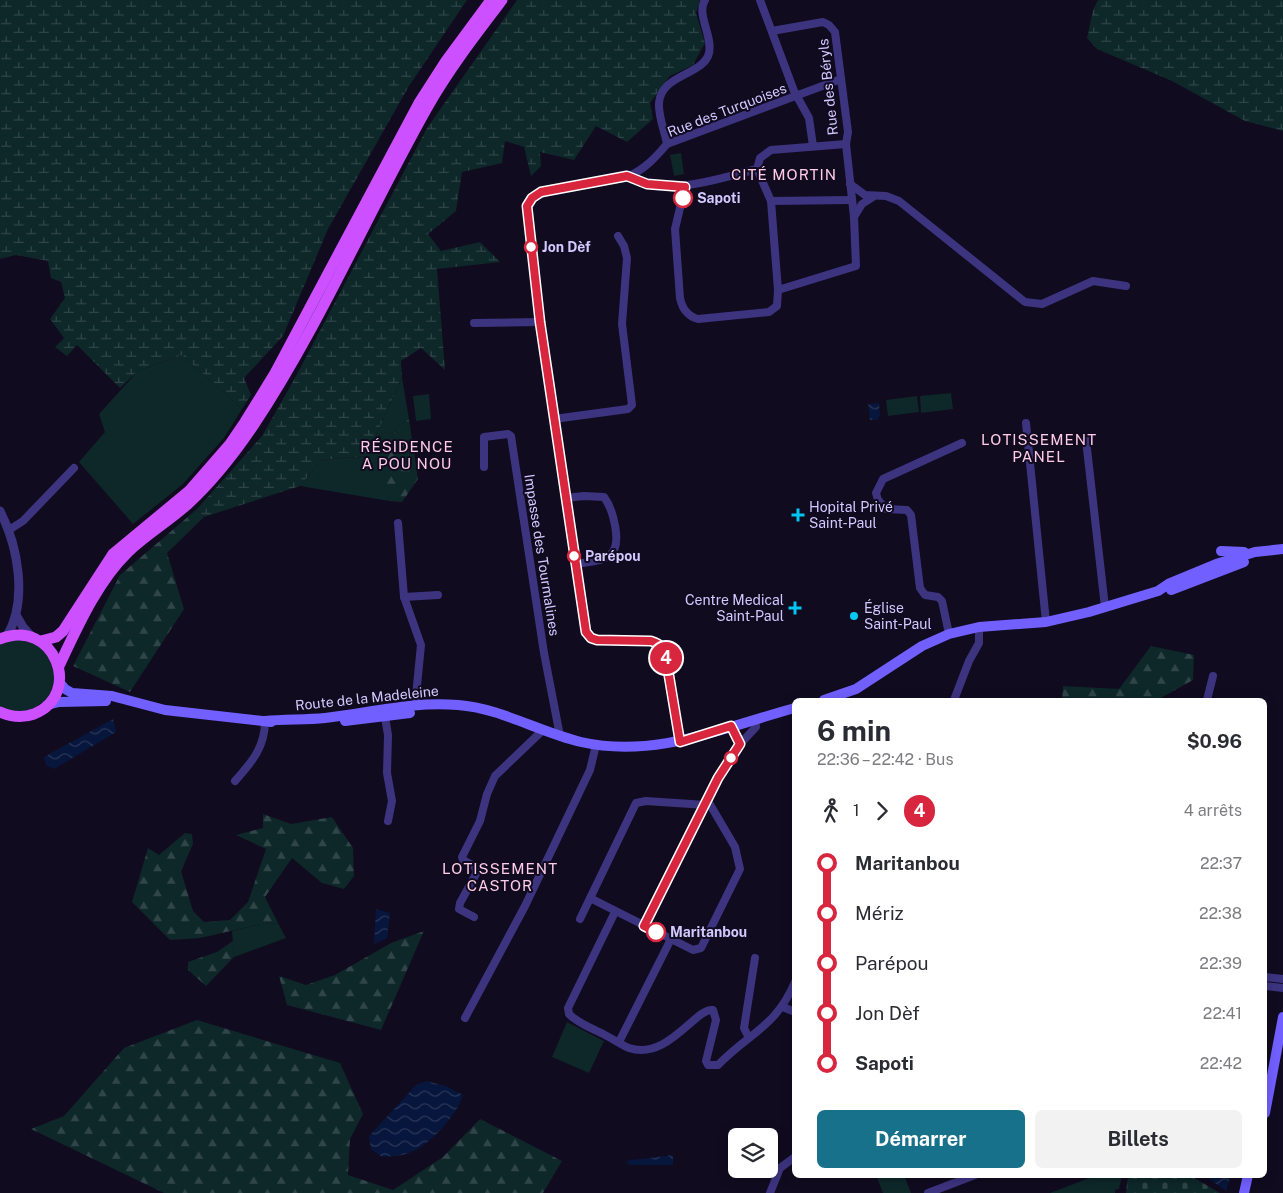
<!DOCTYPE html>
<html lang="fr">
<meta charset="utf-8">
<style>
:root{--surface:#fff;--page:#f2f2f3;--text:#2b2b33;--muted:#7c7c81;--accent:#18718a}
body{margin:0;font-family:"Public Sans",sans-serif;background:var(--page);color:var(--text);height:100vh;display:flex;flex-direction:column;font-size:19px;white-space:nowrap}
*{box-sizing:border-box;margin:0}
p{font-size:16px;color:var(--muted)}
.icon{flex:none;width:28px;height:28px;fill:none;stroke:currentColor;stroke-width:2;stroke-linecap:round;stroke-linejoin:round}
.map{position:relative;flex:1;overflow:hidden}
.sheet{position:absolute;left:792px;top:698px;width:475px;height:480px;display:flex;flex-direction:column;background:var(--surface);border-radius:8px;box-shadow:0 2px 12px #0003}
.sheet>*{flex:none}
.badge{padding:0 10px;border-radius:16px;font-size:18px;line-height:32px}
.fabs{position:absolute;left:728px;top:1128px;display:grid;gap:10px}
.fabs a{display:grid;place-items:center;width:50px;height:50px;border-radius:8px;background:var(--surface);box-shadow:0 2px 12px #0003;font-size:25px}
.map>.badge{position:absolute;translate:-50% -50%;box-shadow:0 0 0 2px #fff}
.legs{display:flex;align-items:center;gap:8px;height:55px;padding:0 25px;font-size:16px}
.legs p{margin-inline-start:auto}
.overview{display:flex;align-items:center;justify-content:space-between;height:85px;padding:0 25px}
h1{font-size:28px;font-weight:700;line-height:38px}
.primary-button{display:flex;gap:10px;margin-top:auto;padding:10px 25px}
.primary-button a{flex:1;height:58px;border-radius:8px;background:var(--accent);color:#fff;font-size:20px;font-weight:700;line-height:58px;text-align:center}
.primary-button a+a{background:var(--page);color:var(--text)}
ul{padding:0 25px;list-style:none}
li{display:flex;align-items:center;gap:18px;height:50px;font-size:19px}
li i{display:grid;place-items:center;width:8px;height:100%;margin:0 6px;background:currentColor}
li i::after{content:'';width:12px;height:12px;margin:-6px;border:4px solid;border-radius:50%;background:var(--surface)}
li p{margin-inline-start:auto}
li:first-child i{background:linear-gradient(#0000 50%,currentColor 0)}
li:last-child i{background:linear-gradient(currentColor 50%,#0000 0)}
.map>svg:first-child{display:block}
.green{fill:#0e2729}
.forest{fill:url(#forest-firs)}
.wetland{fill:url(#wetland-marsh)}
.cemetery{fill:url(#cemetery-stones)}
.water{fill:url(#water-waves)}
.lines{fill:none;stroke-linecap:round;stroke-linejoin:round}
.minor{stroke:#3d3480;stroke-width:8}
.tertiary{stroke:#3d3480;stroke-width:9}
.secondary{stroke:#7160ff;stroke-width:10}
.primary{stroke:#cc50ff;stroke-width:11}
.line-1-casing{stroke:#fff;stroke-width:11}
.line-1{stroke:#d7263d;stroke-width:8}
.stop-1-dot{fill:#fff;stroke:#d7263d;stroke-width:2.5}
.poi-dot{fill:#00c7f4;stroke:#100b1f;stroke-width:2}
.labels{text-anchor:middle;dominant-baseline:central;stroke-width:4;stroke-linejoin:round;paint-order:stroke}
.street-label{font-size:14px;fill:#d3c9ff;stroke:#100b1f}
.stop-label{font-size:14px;font-weight:bold;fill:#d3c9ff;stroke:#100b1f;text-anchor:start}
.poi-label{font-size:14px;fill:#d3c9ff;stroke:#100b1f;text-anchor:start}
.neighbourhood-label{font-size:15px;letter-spacing:1px;fill:#ffcbe8;stroke:#100b1f}
</style>
<div class="map">
<svg width="1283" height="1193" viewBox="0 0 1283 1193">
<defs>
<pattern id="forest-firs" width="22" height="20" patternUnits="userSpaceOnUse" patternTransform="scale(1.25)"><rect width="22" height="20" fill="#0e2729"/><path d="M5 1l3.5 6h-7zM16 11l3.5 6h-7z" fill="#304549"/></pattern>
<pattern id="wetland-marsh" width="20" height="14" patternUnits="userSpaceOnUse" patternTransform="scale(1.25)"><rect width="20" height="14" fill="#0e2729"/><path d="M1 5h8M5 5V1M11 12h8M15 12V8" fill="none" stroke="#304549"/></pattern>
<pattern id="cemetery-stones" width="16" height="16" patternUnits="userSpaceOnUse" patternTransform="scale(1.25)"><rect width="16" height="16" fill="#0e2729"/><path d="M2 7V4a2 2 0 0 1 4 0v3zM10 15v-3a2 2 0 0 1 4 0v3z" fill="#304549"/></pattern>
<pattern id="water-waves" width="16" height="10" patternUnits="userSpaceOnUse" patternTransform="scale(1.25)"><rect width="16" height="10" fill="#07163c"/><path d="M0 5q4-4 8 0t8 0" fill="none" stroke="#2a3759"/></pattern>
</defs>
<rect width="100%" height="100%" fill="#100b1f"/>
<g class="green">
<polygon points="681,153 684,174 674,176 670,155"/>
<polygon points="182,355 242,409 224,438 183,484 133,524 79,462 105,432 99,414 138,371"/>
<polygon points="402,377 409,419 396,428 383,479 389,501 300,486 321,460 367,456"/>
<polygon points="951,393 953,409 921,413 920,396"/>
<polygon points="429,394 431,419 416,421 413,396"/>
<polygon points="917,396 919,412 888,416 886,400"/>
<polygon points="17,639 35,643 49,655 56,681 49,698 26,713 0,708 0,644"/>
<polygon points="278,923 286,938 234,957 232,931 261,924"/>
<polygon points="567,1022 604,1041 589,1073 552,1057"/>
<polygon points="876,1175 904,1175 911,1193 883,1193"/>
<polygon points="1097,1175 1122,1175 1119,1189 1115,1190 1115,1193 1050,1193"/>
</g>
<g class="forest">
<polygon points="409,419 418,479 402,502 389,501 382,479 396,428"/>
<polygon points="197,509 204,517 167,553 184,609 130,692 73,666 120,575"/>
<polygon points="1151,646 1194,655 1193,680 1157,700 1062,700 1063,686 1119,689"/>
<polygon points="263,814 291,824 332,817 353,848 354,876 344,889 322,883 292,858 265,897 278,923 261,924 200,938 170,940 132,902 148,848 159,855 185,833 192,834 193,844 181,871 193,911 204,922 230,920 248,902 266,849 236,835 263,828"/>
<polygon points="424,931 381,1030 287,1005 279,976 306,985 335,975 391,943"/>
<polygon points="233,941 234,957 206,986 188,970 188,962 217,952"/>
<polygon points="197,1020 340,1063 363,1114 350,1139 348,1175 393,1190 443,1157 480,1119 562,1161 543,1193 164,1193 31,1129 64,1116 124,1048"/>
</g>
<g class="wetland">
<polygon points="0,0 467,0 409,86 328,229 283,336 244,378 251,395 242,409 182,355 138,371 120,388 77,345 67,356 55,347 64,338 50,319 65,298 61,282 51,278 48,261 16,255 0,259"/>
<polygon points="517,0 700,0 696,13 705,43 693,65 670,76 650,103 653,119 627,142 596,126 574,160 540,152 541,166 531,176 524,147 505,141 502,163 462,172 456,211 428,234 441,251 480,242 500,262 437,269 445,370 421,348 401,361 402,377 367,456 321,460 300,486 204,517 197,509 262,436 295,378 427,128"/>
<polygon points="1098,0 1283,0 1283,131 1245,121 1172,81 1097,49 1087,38 1093,10"/>
</g>
<polygon class="cemetery" points="1128,1175 1189,1175 1220,1193 1126,1193"/>
<g class="water">
<polygon points="879,403 880,415 877,420 870,420 868,404"/>
<polygon points="113,719 116,732 54,769 46,765 44,757"/>
<polygon points="376,909 390,913 387,938 374,944"/>
<path d="M426 1081 446 1086 463 1095C457 1115 427 1149 406 1154 399 1156 390 1156 382 1157L371 1149 369 1136 416 1085Z"/>
<polygon points="673,1155 673,1165 629,1165 626,1161"/>
<polygon points="1204,1175 1231,1175 1226,1191"/>
</g>
<g class="lines">
<g class="minor">
<polyline points="760,0 794,91 809,118 813,146"/>
<polyline points="772,31 823,22 829,25 835,32 848,132 846,144 854,217 856,266 778,290"/>
<path d="M667 144C665 132 658 116 659 103 661 74 704 75 709 53 713 36 696 14 705 0"/>
<polyline points="757,169 760,158 771,150 846,144"/>
<path d="M627 176C675 196 709 181 757 169"/>
<polyline points="850,184 865,195 886,196 899,201 1025,302 1042,304 1093,281 1126,286"/>
<path d="M685 187 675 229 680 298C682 308 687 316 698 319L769 312 777 306 778 290 771 201 757 169"/>
<polyline points="771,201 851,200"/>
<polyline points="854,217 862,204 873,197"/>
<polyline points="474,323 540,322"/>
<polyline points="554,419 628,409 632,405 622,324 627,258 624,246 618,236"/>
<polyline points="1026,423 1046,622"/>
<polyline points="1086,440 1105,607"/>
<polyline points="484,467 484,437 508,434 511,436 544,653 560,736"/>
<path d="M565 498 584 496 604 497C613 509 623 545 610 555 601 562 586 562 576 564"/>
<polyline points="398,523 404,597 421,645 415,706"/>
<polyline points="9,530 23,521 74,468"/>
<polyline points="404,597 438,595"/>
<polyline points="949,634 942,601 938,597 925,595 920,588 911,515 907,510 886,509 878,500 876,493 883,479 962,443"/>
<polyline points="954,700 969,661 979,643 979,627"/>
<polyline points="1207,700 1213,676"/>
<polyline points="384,711 388,735 387,773 392,801 388,821"/>
<polyline points="731,726 740,744"/>
<path d="M680 742 664 648 659 643 651 641 597 640 591 638 584 625 540 322 527 204C537 186 608 184 629 176 645 169 656 157 667 144L841 79"/>
<path d="M235 781C252 762 265 747 265 721"/>
<polyline points="590,898 693,950 701,948 740,869 735,847 708,801"/>
<path d="M615 912 568 1008 569 1014C577 1023 594 1029 605 1035 613 1039 621 1045 629 1048 668 1061 696 1007 713 1010L716 1020 706 1061 708 1065H718C749 1033 776 1027 795 982"/>
<polyline points="474,917 459,909 460,903 477,872 474,866 463,860 462,857 480,821 487,794 495,776 543,730"/>
<polyline points="580,919 636,803 646,801 706,805"/>
<polyline points="644,926 718,778 740,744 756,727 755,719"/>
<polyline points="1265,977 1283,979"/>
<polyline points="1265,986 1283,988"/>
<polyline points="783,1007 795,1012"/>
<polyline points="465,1018 525,906 590,770 596,745"/>
<polyline points="749,1038 744,1028 755,958"/>
<polyline points="619,1042 671,939"/>
<polyline points="770,1193 780,1168 795,1157"/>
<polyline points="928,1193 975,1175"/>
</g>
<g class="tertiary">
<path d="M0 511C18 546 28 600 7 636"/>
<polyline points="16,615 23,627 31,636"/>
</g>
<g class="secondary">
<polyline points="1221,551 1244,552"/>
<polyline points="1171,590 1244,562"/>
<polyline points="59,682 65,689 72,693 112,696 165,710 271,722"/>
<polyline points="824,700 856,689 922,646 949,634 979,627 1046,622 1089,612 1158,591 1170,583 1216,564 1255,552 1283,549"/>
<polyline points="47,705 59,702 106,701"/>
<path d="M265 721C285 719 305 720 325 718 369 713 413 701 458 705 500 708 539 732 581 742 656 759 724 727 795 708"/>
<polyline points="345,721 410,713"/>
<polyline points="1265,1113 1283,1017"/>
<polyline points="1244,1193 1248,1175"/>
</g>
<g class="primary">
<path d="M0 639C54 617 84 694 34 714 23 718 11 717 0 712"/>
<polyline points="41,641 56,637 63,631 113,554 189,491 230,444 245,422 274,375 419,103 446,61 491,0"/>
<path d="M59 666C77 628 97 582 128 552 147 534 169 521 188 504 213 481 234 454 253 426 320 325 368 212 428 106 449 69 476 34 502 0"/>
</g>
</g>
<g class="lines">
<defs>
<path id="line-1" d="M656 932 644 926 718 778 740 744 731 726 680 742 666 658C664 648 661 644 651 641L597 640 591 638 586 632 540 322 527 206 532 198 541 192 627 176 647 184 685 187 683 198"/>
</defs>
<use href="#line-1" class="line-1-casing"/>
<use href="#line-1" class="line-1"/>
</g>
<g class="stop-1-dot">
<circle cx="683" cy="198" r="9"/>
<circle cx="531" cy="247" r="6"/>
<circle cx="574" cy="556" r="6"/>
<circle cx="731" cy="758" r="6"/>
<circle cx="656" cy="932" r="9"/>
</g>
<g class="poi-dot">
<path d="M795.5 507.5h5v5h5v5h-5v5h-5v-5h-5v-5h5z"/>
<path d="M792.5 600.5h5v5h5v5h-5v5h-5v-5h-5v-5h5z"/>
<circle cx="854" cy="616" r="5"/>
</g>
<g class="labels">
<g class="street-label">
<text transform="translate(828 87) rotate(-96)">Rue des Béryls</text>
<text transform="translate(727 110) rotate(-21)">Rue des Turquoises</text>
<text transform="translate(542 555) rotate(81)">Impasse des Tourmalines</text>
<text transform="translate(367 698) rotate(-6)">Route de la Madeleine</text>
</g>
<g class="stop-label">
<text x="697" y="198">Sapoti</text>
<text x="542" y="247">Jon Dèf</text>
<text x="585" y="556">Parépou</text>
<text x="670" y="932">Maritanbou</text>
</g>
<g class="poi-label">
<text x="809" y="507">Hopital Privé<tspan x="809" dy="16">Saint-Paul</tspan></text>
<text x="784" y="600" text-anchor="end">Centre Medical<tspan x="784" dy="16">Saint-Paul</tspan></text>
<text x="864" y="608">Église<tspan x="864" dy="16">Saint-Paul</tspan></text>
</g>
<g class="neighbourhood-label">
<text x="784" y="174">CITÉ MORTIN</text>
<text x="1039" y="439">LOTISSEMENT<tspan x="1039" dy="17">PANEL</tspan></text>
<text x="407" y="446">RÉSIDENCE<tspan x="407" dy="17">A POU NOU</tspan></text>
<text x="500" y="868">LOTISSEMENT<tspan x="500" dy="17">CASTOR</tspan></text>
</g>
</g>
</svg>
<div class="fabs">
<a><svg class="icon" aria-label="layers" viewBox="0 0 24 24"><path d="M12 4l9 5-9 5-9-5zM3 14l9 5 9-5"/></svg></a>
</div>
<b class="badge" style="left:666px;top:658px;background:#d7263d;color:#fff">4</b>
<section class="sheet">
<div class="overview"><div><h1>6 min</h1><p>22:36 – 22:42 · Bus</p></div><b>$0.96</b></div>
<div class="legs"><svg class="icon" aria-label="walk" viewBox="0 0 24 24"><circle cx="13" cy="4" r="2"/><path d="M13 8l-2 6 4 7M11 14l-3 7M7 12l3-4h3l4 4"/></svg>1<svg class="icon" aria-label="forward" viewBox="0 0 24 24"><path d="M9 5l7 7-7 7"/></svg><b class="badge" style="background:#d7263d;color:#fff">4</b><p>4 arrêts</p></div>
<ul>
<li><i style="color:#d7263d"></i><b>Maritanbou</b><p>22:37</p></li>
<li><i style="color:#d7263d"></i><span>Mériz</span><p>22:38</p></li>
<li><i style="color:#d7263d"></i><span>Parépou</span><p>22:39</p></li>
<li><i style="color:#d7263d"></i><span>Jon Dèf</span><p>22:41</p></li>
<li><i style="color:#d7263d"></i><b>Sapoti</b><p>22:42</p></li>
</ul>
<div class="primary-button"><a>Démarrer</a><a>Billets</a></div>
</section>
</div>
